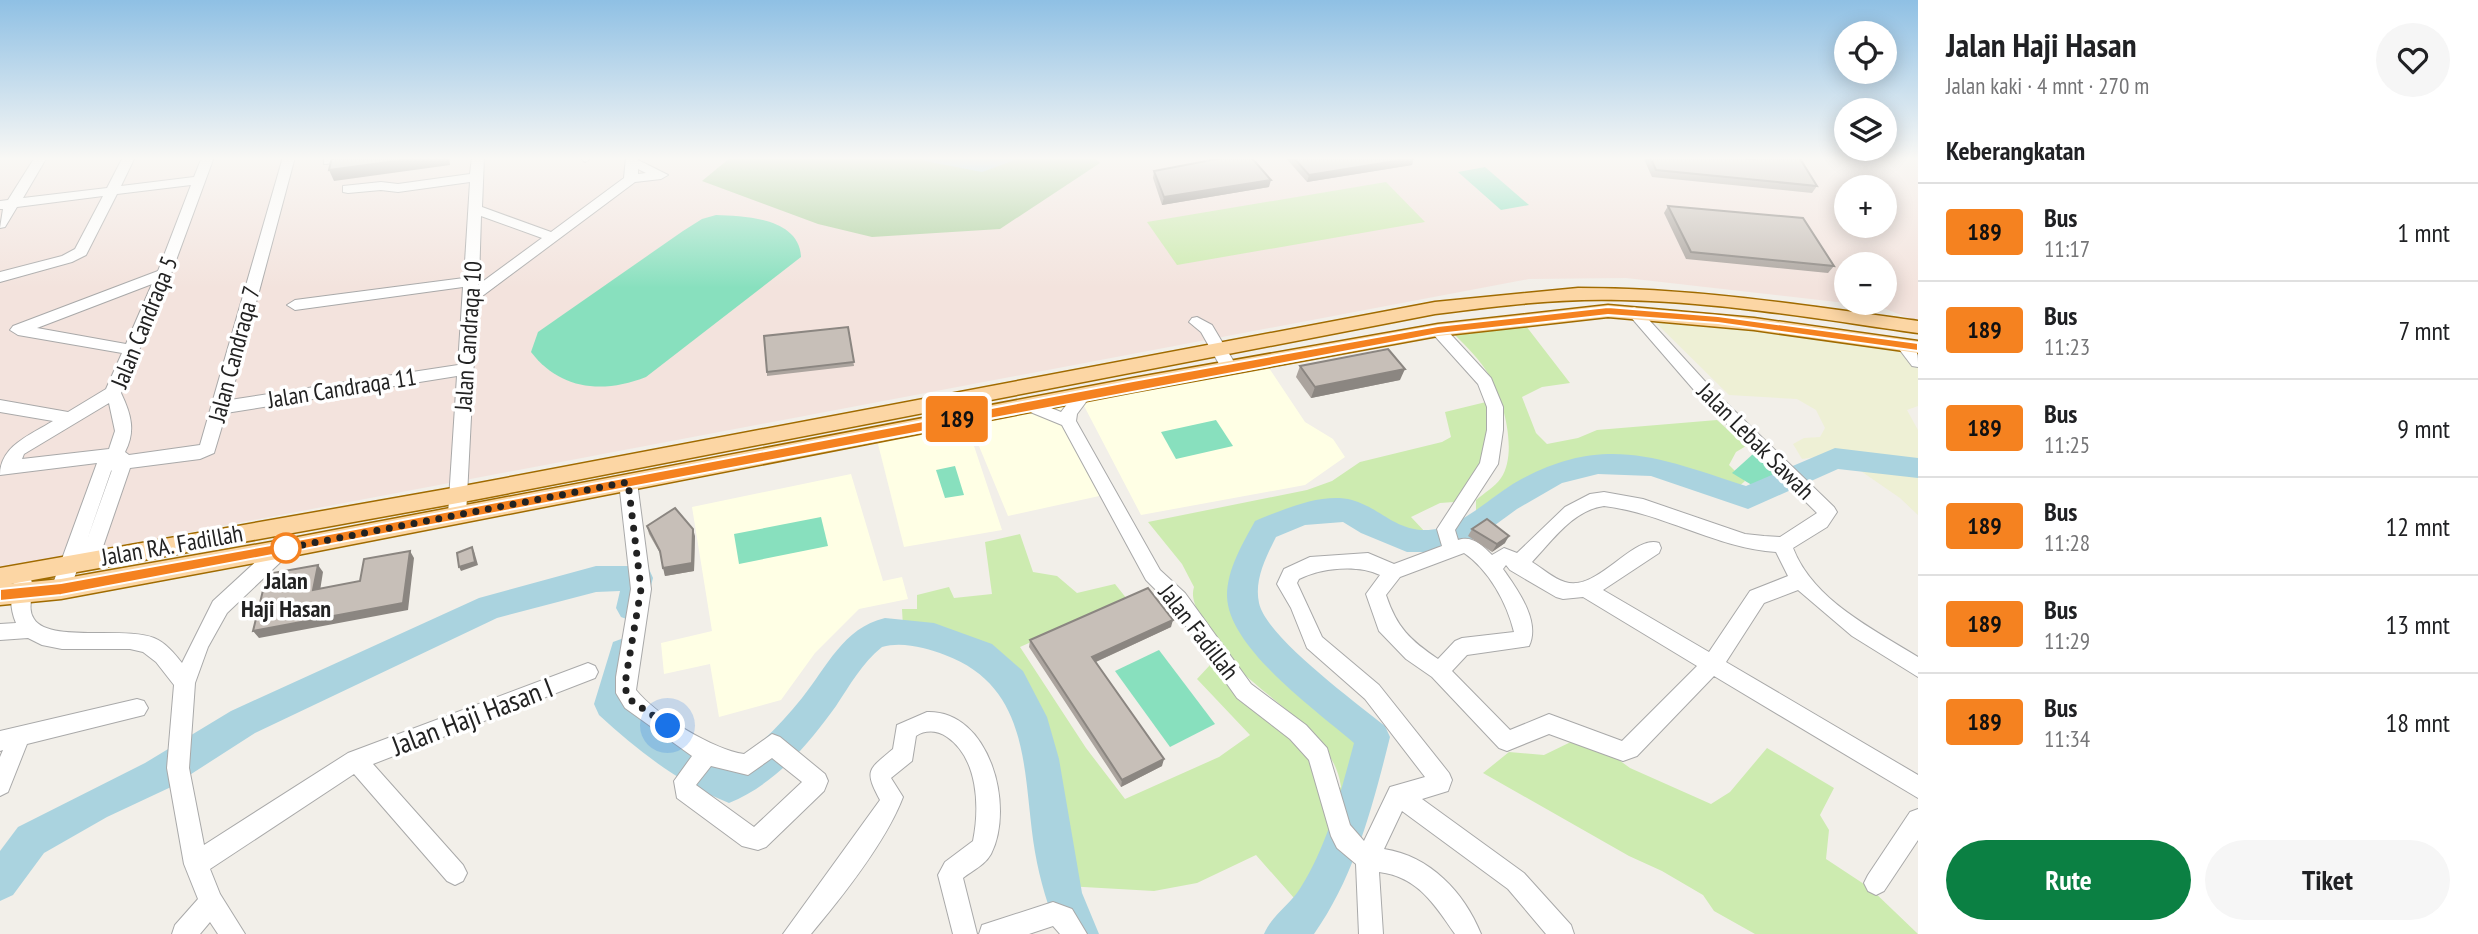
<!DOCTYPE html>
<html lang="id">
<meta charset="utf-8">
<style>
:root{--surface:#fff;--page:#f6f6f6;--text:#202124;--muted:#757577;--line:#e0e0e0;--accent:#0b8043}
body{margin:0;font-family:"PT Sans Narrow",sans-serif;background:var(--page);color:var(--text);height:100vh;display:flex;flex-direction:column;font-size:26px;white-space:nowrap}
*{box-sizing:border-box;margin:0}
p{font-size:23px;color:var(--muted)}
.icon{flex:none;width:38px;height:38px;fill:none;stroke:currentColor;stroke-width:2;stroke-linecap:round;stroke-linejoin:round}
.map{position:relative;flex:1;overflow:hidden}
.sheet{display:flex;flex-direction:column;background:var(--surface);width:560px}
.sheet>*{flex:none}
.badge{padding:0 14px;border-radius:5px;font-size:24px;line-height:46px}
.fabs{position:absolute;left:1834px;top:21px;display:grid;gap:14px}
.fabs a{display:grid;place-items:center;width:63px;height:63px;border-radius:50%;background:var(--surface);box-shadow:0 4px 18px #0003;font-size:35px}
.you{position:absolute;width:35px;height:35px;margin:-18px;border:5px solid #fff;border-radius:50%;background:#1a73e8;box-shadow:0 0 0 10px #1a73e833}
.map>.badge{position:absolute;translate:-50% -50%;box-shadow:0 0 0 4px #fff}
h2{padding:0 28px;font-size:26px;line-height:63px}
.round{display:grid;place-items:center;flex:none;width:74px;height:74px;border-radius:37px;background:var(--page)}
.overview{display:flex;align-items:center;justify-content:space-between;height:119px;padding:0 28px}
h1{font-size:33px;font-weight:600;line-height:52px}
.primary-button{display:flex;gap:14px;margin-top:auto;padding:14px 28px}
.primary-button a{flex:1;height:80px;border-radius:42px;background:var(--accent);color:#fff;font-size:28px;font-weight:600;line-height:80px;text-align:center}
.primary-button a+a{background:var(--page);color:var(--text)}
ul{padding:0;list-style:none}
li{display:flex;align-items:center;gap:21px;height:98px;padding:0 28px;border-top:2px solid var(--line)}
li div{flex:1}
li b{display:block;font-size:26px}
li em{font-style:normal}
li .badge{min-width:77px;font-weight:700;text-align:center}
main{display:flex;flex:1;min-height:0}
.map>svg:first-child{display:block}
.education{fill:#ffffe5}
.military{fill:#f3e3dd;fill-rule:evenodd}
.farmland{fill:#eef0d5}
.grass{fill:#cdebb0}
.forest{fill:#add19e}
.pitch{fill:#88e0be}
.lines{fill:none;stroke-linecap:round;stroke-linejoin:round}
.river{fill:#aad3df;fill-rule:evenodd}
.minor-casing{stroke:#a9a9a9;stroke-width:2}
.major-casing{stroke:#a06b00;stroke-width:3}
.minor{fill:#fff;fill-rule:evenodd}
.major{fill:#fcd6a4;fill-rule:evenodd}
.wall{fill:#aba49e}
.shaded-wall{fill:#8b8681}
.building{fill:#c7bfb8;stroke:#8b8681;stroke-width:2}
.line{fill:#f58220;stroke:#fff;stroke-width:2}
.walk{stroke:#222;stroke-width:7;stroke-dasharray:0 12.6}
.stop-dot{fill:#fff;stroke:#f58220;stroke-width:3.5}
.labels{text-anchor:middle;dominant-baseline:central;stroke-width:7;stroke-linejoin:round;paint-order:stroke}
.street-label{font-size:24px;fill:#222;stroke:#fff}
.stop-label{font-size:24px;font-weight:bold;fill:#222;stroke:#fff}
.near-street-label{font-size:28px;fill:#222;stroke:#fff}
</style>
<main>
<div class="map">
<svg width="1918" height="934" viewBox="0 0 1918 934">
<rect width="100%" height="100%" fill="#f2efe9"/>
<g class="education">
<polygon points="1267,365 1305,422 1333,439 1345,457 1305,485 1141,515 1082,402"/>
<polygon points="1066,403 1113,493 1008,516 969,422"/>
<polygon points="967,425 1002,530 904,547 877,440"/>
<polygon points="851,474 883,581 902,577 908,599 859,609 815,653 781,700 719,717 710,664 664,674 661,643 712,631 692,507"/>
</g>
<path class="military" d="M0 157H1918V322L1881 307 1626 278 1529 279 0 568ZM1846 187H1885V226H1846ZM1846 264H1885V303H1846Z"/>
<g class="farmland">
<polygon points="1653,320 1692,320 1918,353 1918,406 1907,410 1918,430 1918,461 1842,453 1802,459 1793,444 1804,438 1820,437 1825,428 1816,410 1797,399 1729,395"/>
<polygon points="1855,467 1918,472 1918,515 1900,498"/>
</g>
<g class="grass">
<polygon points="1386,182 1425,222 1177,265 1147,222"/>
<path d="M1526 326 1570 383 1542 387 1522 397 1536 433 1547 444 1578 438 1597 430 1717 420 1746 446 1736 452 1729 465 1745 481 1736 489C1715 483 1696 470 1676 465 1658 462 1635 457 1617 456 1570 455 1507 479 1476 514V500C1484 493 1495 487 1501 478 1518 453 1504 400 1489 375 1480 360 1467 347 1454 334Z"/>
<path d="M1486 402C1494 437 1481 479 1454 502L1440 503 1411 517 1427 534C1386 534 1368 502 1327 505 1294 507 1255 516 1245 551 1240 568 1235 585 1237 603 1238 614 1244 622 1250 632 1256 641 1260 650 1267 659 1291 689 1328 709 1356 735L1350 804 1336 791 1341 787C1333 719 1221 682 1198 613 1195 603 1191 597 1194 587L1182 564 1148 522 1307 490 1332 481 1360 462 1442 442 1451 437 1445 412Z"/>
<polygon points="1020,534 1033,572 1057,576 1077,593 1115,584 1127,599 1020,647 1086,748 1125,799 1219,757 1250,735 1197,679 1210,665 1317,765 1338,832 1326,866 1301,906 1256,855 1197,883 1154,891 1066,886 1048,745 1030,695 999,660 959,638 903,627 902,609 917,609 917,595 949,587 954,598 992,594 985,542"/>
<polygon points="1577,739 1594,742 1630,768 1711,804 1730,792 1767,748 1834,788 1820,815 1829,830 1826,859 1870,888 1918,934 1755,934 1714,911 1703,895 1662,871 1629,856 1483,773 1509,752 1544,755"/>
</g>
<polygon class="forest" points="731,157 1094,157 1100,163 1000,229 872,237 818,224 702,181"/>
<g class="pitch">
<polygon points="1485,167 1529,205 1501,210 1458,172"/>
<path d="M716 215C746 216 799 218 801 257L646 377C603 394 560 390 531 352L538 332 683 231 702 219Z"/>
<polygon points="1216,420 1233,446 1176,459 1161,432"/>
<polygon points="1753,454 1782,471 1760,490 1732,473"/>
<polygon points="955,466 964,495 945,498 936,470"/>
<polygon points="821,517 828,546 739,564 734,534"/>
<polygon points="1159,650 1215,724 1170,747 1115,671"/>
</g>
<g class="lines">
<g class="river">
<polygon points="922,157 980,159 1015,157 1012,161 982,172 925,161"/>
<path d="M1835 448 1918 458V478L1838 469 1748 509 1651 476 1598 474 1562 483 1517 509 1480 536 1442 552H1407L1361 533 1343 522 1305 525 1276 537C1266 557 1254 580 1259 603 1266 637 1357 703 1385 726L1390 737C1373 805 1355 876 1314 934H1264C1272 915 1290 905 1301 887 1328 844 1341 791 1354 743 1317 711 1228 648 1227 596 1227 569 1243 543 1255 521 1282 510 1322 492 1352 500 1384 509 1400 538 1441 528 1468 521 1493 495 1518 481 1604 433 1660 458 1746 486Z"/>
<polygon points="596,566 638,566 649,569 653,578 643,617 632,621 621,617 616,608 620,591 596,592 497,618 255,733 171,787 107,817 44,853 13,895 0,901 0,851 18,827 145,763 231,711 479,598"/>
<path d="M885 618 934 623 992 644 1023 671 1047 717 1059 759 1082 893 1099 934H1059C1048 907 1040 881 1035 852 1022 775 1033 688 945 655 927 648 902 641 882 647 862 663 850 685 836 706 808 745 774 785 729 803 679 783 638 751 599 715L594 704 613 642 624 638 635 642 640 652 629 699 679 739 728 768C757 749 781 724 802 698 827 667 843 628 885 618Z"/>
</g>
<defs>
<g id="minor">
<path d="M35 157H47L23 198 107 188 123 157H135L121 186 194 177 202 157H214L171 274 121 393C131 414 136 431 125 452L129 455 200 445 283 157H295L230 400 458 365 463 287 295 310 287 305 295 300 464 278 470 182 398 192 381 190 348 193 343 192V186L381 182 398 184 470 174 472 157H484L482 207 551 232 624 178 626 157H638V160L668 175 661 179 635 182 477 300 466 515 463 520H451L448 515 457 376 226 413 214 453 200 459 130 468 97 564 90 567 83 564 81 559 68 595 61 597 54 595 51 589 97 463 0 475C0 446 30 435 53 421L0 412V400L68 412 106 389 122 353 18 335 10 330 13 326 158 271 191 185 117 194 86 255 72 262 0 282V272L62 256 75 249 103 196 17 207 5 227 0 228 3 209H0V201L8 200ZM638 169 646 173 638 174ZM481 216 542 238 478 285 479 281ZM152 284 126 344 37 328ZM109 403 115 431 109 449 22 459 24 454ZM112 470 87 540 111 471Z"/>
<polygon points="331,157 371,157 365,161 324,164 324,158"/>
<polygon points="579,157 591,157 591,158 585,162"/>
<path d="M1634 307 1639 309 1712 389 1834 507 1837 512 1827 527 1793 548C1813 600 1873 629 1918 657V677L1852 636 1798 590 1764 603 1726 662 1918 775V798L1714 676 1637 756 1623 761 1549 734 1507 751 1499 748 1432 677 1406 659 1379 631 1366 594 1380 575C1357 564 1321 568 1299 579L1297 583 1322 637 1379 685 1449 773 1452 780 1448 791 1422 799 1524 873 1571 925 1574 934H1546L1508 889 1402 811 1384 849C1430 856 1464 892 1481 934H1455C1434 904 1418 877 1379 872L1383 934H1359L1356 864 1337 848 1331 836 1309 760 1290 739 1237 698 1171 605 1146 580 1062 425 1023 409 1021 405 1029 399 1061 412 1078 390H1090L1092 394 1077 414 1076 421 1160 570 1185 593 1251 684 1306 725 1327 748 1350 825 1364 841 1390 787 1425 777 1365 699 1307 648 1291 608 1277 584 1284 569 1310 557 1368 553 1394 564 1442 546 1437 529 1480 463 1487 430V407L1478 384 1433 334 1430 330 1433 326H1443L1491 378 1503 407V430L1498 464 1455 530 1458 540C1472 535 1482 545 1492 555L1504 548 1517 553 1565 507 1590 494 1604 492 1643 499 1745 534 1764 536 1780 537 1817 513 1700 397 1629 315 1626 312 1629 309ZM1604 506C1663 513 1716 548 1776 552L1788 576 1750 591 1709 652 1603 590 1659 553 1661 548 1659 543C1633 534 1597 593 1565 582 1554 579 1542 568 1532 562 1552 541 1573 510 1604 506ZM1464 553C1489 570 1507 603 1514 632L1462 638 1455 641 1438 659C1410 640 1397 628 1386 595L1400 577ZM1506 565 1510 570 1556 597 1563 599 1583 597 1697 666 1622 741 1549 714 1510 730 1452 671 1467 655 1529 646C1541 621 1517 589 1503 569Z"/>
<polygon points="1197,317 1212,325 1237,367 1235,371 1223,371 1201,332 1189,322 1192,318"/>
<path d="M1904 340C1918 344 1918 355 1918 367L1912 366 1896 345Z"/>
<path d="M628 475 634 477 637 482 651 589 636 690C656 715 714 750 744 754L772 734 780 737 825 774 828 781 824 791 766 847 758 850 742 846 677 798 674 781 692 756 625 708 616 693V677L631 589 619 482 622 477ZM772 758 802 782 754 827 696 785 711 766 748 775Z"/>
<path d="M282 542 289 544 291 549 289 554 227 613 208 647 195 683 189 768 204 845 348 753 588 663 595 666 598 672 595 678 373 764 463 865 467 873 463 881 455 885 447 881 354 774 210 869 220 894 245 934H218L210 922 200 934H172L175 925 198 899 184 864 167 768 174 685 156 662 143 652 130 649H62L42 645 28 638 0 640V624L16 623C10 609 9 592 16 577L23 575 30 577C37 591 25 606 34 619 49 643 126 626 154 638 166 643 174 653 182 663L213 601 275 544Z"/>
<polygon points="137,699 144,701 148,708 144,715 27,744 8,792 0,796 0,757 3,750 0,751 0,731"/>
<path d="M927 712C990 710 1015 807 991 854 985 865 973 870 963 878L977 934H953L938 875 945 862 973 841C980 807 978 758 947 737 937 730 925 730 916 736L912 761 891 778 903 797C886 842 842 897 811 934H783L880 800C864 770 868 770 893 749L897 725Z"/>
<polygon points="1918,809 1918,840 1884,891 1876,895 1868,891 1864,883 1868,875 1910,812"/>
<polygon points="1053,902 1072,909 1087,934 1060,934 1053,926 1029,934 979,934 982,925"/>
</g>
<path id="major" d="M1578 288C1693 288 1805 305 1918 321V333C1819 319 1721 302 1621 300 1559 298 1497 306 1435 314L458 503 11 584 61 579 282 540 1133 378 1438 324 1608 305 1754 318 1918 341V353L1754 330 1608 317 1438 336 1133 392 282 558 61 599 0 605V568L458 487 1435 302Z"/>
</defs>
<use href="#minor" class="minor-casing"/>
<use href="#major" class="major-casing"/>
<use href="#minor" class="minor"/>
<use href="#major" class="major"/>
</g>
<g class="wall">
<polygon points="1285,157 1413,157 1412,165 1307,182"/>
<polygon points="1643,157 1733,157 1745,158 1744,157 1799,157 1817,186 1812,193 1652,177"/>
<polygon points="1154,171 1269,187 1162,205 1153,178"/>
<polygon points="1668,206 1834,266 1828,273 1686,259 1664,213"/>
<polygon points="848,327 854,366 767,376 767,372"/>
<polygon points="1300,366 1400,380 1311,398 1296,377"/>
<polygon points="647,526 695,536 694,571 665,576 661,555 649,534"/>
<polygon points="1472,529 1505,543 1492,552 1468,536"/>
<polygon points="1171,627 1096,662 1162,766 1121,787 1029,647 1030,640"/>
</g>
<g class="shaded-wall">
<polygon points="426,157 449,157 450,165 334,181 329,170"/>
<polygon points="1414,158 1412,165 1307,182 1309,175"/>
<polygon points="1271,180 1269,187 1162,205 1164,197"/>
<polygon points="1405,369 1400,380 1311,398 1315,387"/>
<polygon points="693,529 695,536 694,571 665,576 663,568"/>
<polygon points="1509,536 1505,543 1492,552 1497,544"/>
<polygon points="472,547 474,551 478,565 461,571 459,567"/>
<polygon points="410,551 414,558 408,610 259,638 253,631 403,603"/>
<polygon points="318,565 323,572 319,597 313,590"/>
<polygon points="1173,620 1171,627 1091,664 1092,657"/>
<polygon points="1164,759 1162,766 1121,787 1122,780"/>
</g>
<g class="building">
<polygon points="332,157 426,157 329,170"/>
<polygon points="1227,157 1251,157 1271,180 1164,197 1154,171"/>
<polygon points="1293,157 1413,157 1414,158 1309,175"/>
<polygon points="1650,157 1733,157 1754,159 1753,157 1799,157 1817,186 1656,170"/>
<polygon points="1668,206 1803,218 1834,266 1691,252"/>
<polygon points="848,327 854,362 767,372 764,336"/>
<polygon points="1388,349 1405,369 1315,387 1300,366"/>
<polygon points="675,508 693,529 692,563 663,568 660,551 647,526"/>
<polygon points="1487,519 1509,536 1497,544 1472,529"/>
<polygon points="472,547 475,562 459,567 457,553"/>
<polygon points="410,551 403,603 253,631 267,574 318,565 313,590 360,581 364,559"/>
<polygon points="1148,588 1173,620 1092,657 1164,759 1122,780 1030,640"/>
</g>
<linearGradient id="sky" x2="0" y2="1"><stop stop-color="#8fc0e4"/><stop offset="0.55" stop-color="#f9f8f5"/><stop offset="1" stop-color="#f9f8f5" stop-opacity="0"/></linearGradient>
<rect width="1918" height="288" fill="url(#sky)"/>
<polygon class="line" points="1608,307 1718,316 1918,343 1918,351 1718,323 1608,315 1438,334 61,595 0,601 0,589 61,583 282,543 1133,381 1438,326"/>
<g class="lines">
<polyline class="walk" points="286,548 282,549 628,482 641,589 626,677 626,693 632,701 668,726"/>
</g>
<circle class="stop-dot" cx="286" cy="548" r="14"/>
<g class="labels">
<g class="street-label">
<text transform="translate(144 322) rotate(-68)">Jalan Candraqa 5</text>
<text transform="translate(468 336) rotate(-86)">Jalan Candraqa 10</text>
<text transform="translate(234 354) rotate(-75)">Jalan Candraqa 7</text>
<text transform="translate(342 388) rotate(-9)">Jalan Candraqa 11</text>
<text transform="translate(1756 441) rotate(45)">Jalan Lebak Sawah</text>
<text transform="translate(172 545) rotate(-10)">Jalan RA. Fadillah</text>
<text transform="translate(1199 632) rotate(52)">Jalan Fadillah</text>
</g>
<g class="stop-label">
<text x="286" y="580">Jalan<tspan x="286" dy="28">Haji Hasan</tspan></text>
</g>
<g class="near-street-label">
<text transform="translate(472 716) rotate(-21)">Jalan Haji Hasan I</text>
</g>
</g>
</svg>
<div class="fabs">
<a><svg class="icon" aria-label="locate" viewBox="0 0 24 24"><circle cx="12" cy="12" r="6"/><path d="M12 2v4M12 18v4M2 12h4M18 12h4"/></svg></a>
<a><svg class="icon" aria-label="layers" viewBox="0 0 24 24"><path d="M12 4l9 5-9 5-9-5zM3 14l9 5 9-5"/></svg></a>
<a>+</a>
<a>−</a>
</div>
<div class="you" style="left:668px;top:726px"></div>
<b class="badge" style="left:957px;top:419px;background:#f58220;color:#111">189</b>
</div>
<section class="sheet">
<div class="overview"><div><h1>Jalan Haji Hasan</h1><p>Jalan kaki · 4 mnt · 270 m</p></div><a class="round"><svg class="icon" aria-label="heart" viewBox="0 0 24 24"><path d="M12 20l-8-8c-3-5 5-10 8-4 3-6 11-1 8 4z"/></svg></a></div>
<h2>Keberangkatan</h2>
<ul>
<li><span class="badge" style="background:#f58220;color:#111">189</span><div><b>Bus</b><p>11:17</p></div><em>1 mnt</em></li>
<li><span class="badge" style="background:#f58220;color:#111">189</span><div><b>Bus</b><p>11:23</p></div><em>7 mnt</em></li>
<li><span class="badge" style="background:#f58220;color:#111">189</span><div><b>Bus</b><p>11:25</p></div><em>9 mnt</em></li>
<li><span class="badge" style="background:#f58220;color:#111">189</span><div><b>Bus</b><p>11:28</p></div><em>12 mnt</em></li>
<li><span class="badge" style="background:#f58220;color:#111">189</span><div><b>Bus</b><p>11:29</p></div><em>13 mnt</em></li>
<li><span class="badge" style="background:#f58220;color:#111">189</span><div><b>Bus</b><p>11:34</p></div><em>18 mnt</em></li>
</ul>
<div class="primary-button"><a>Rute</a><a>Tiket</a></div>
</section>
</main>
